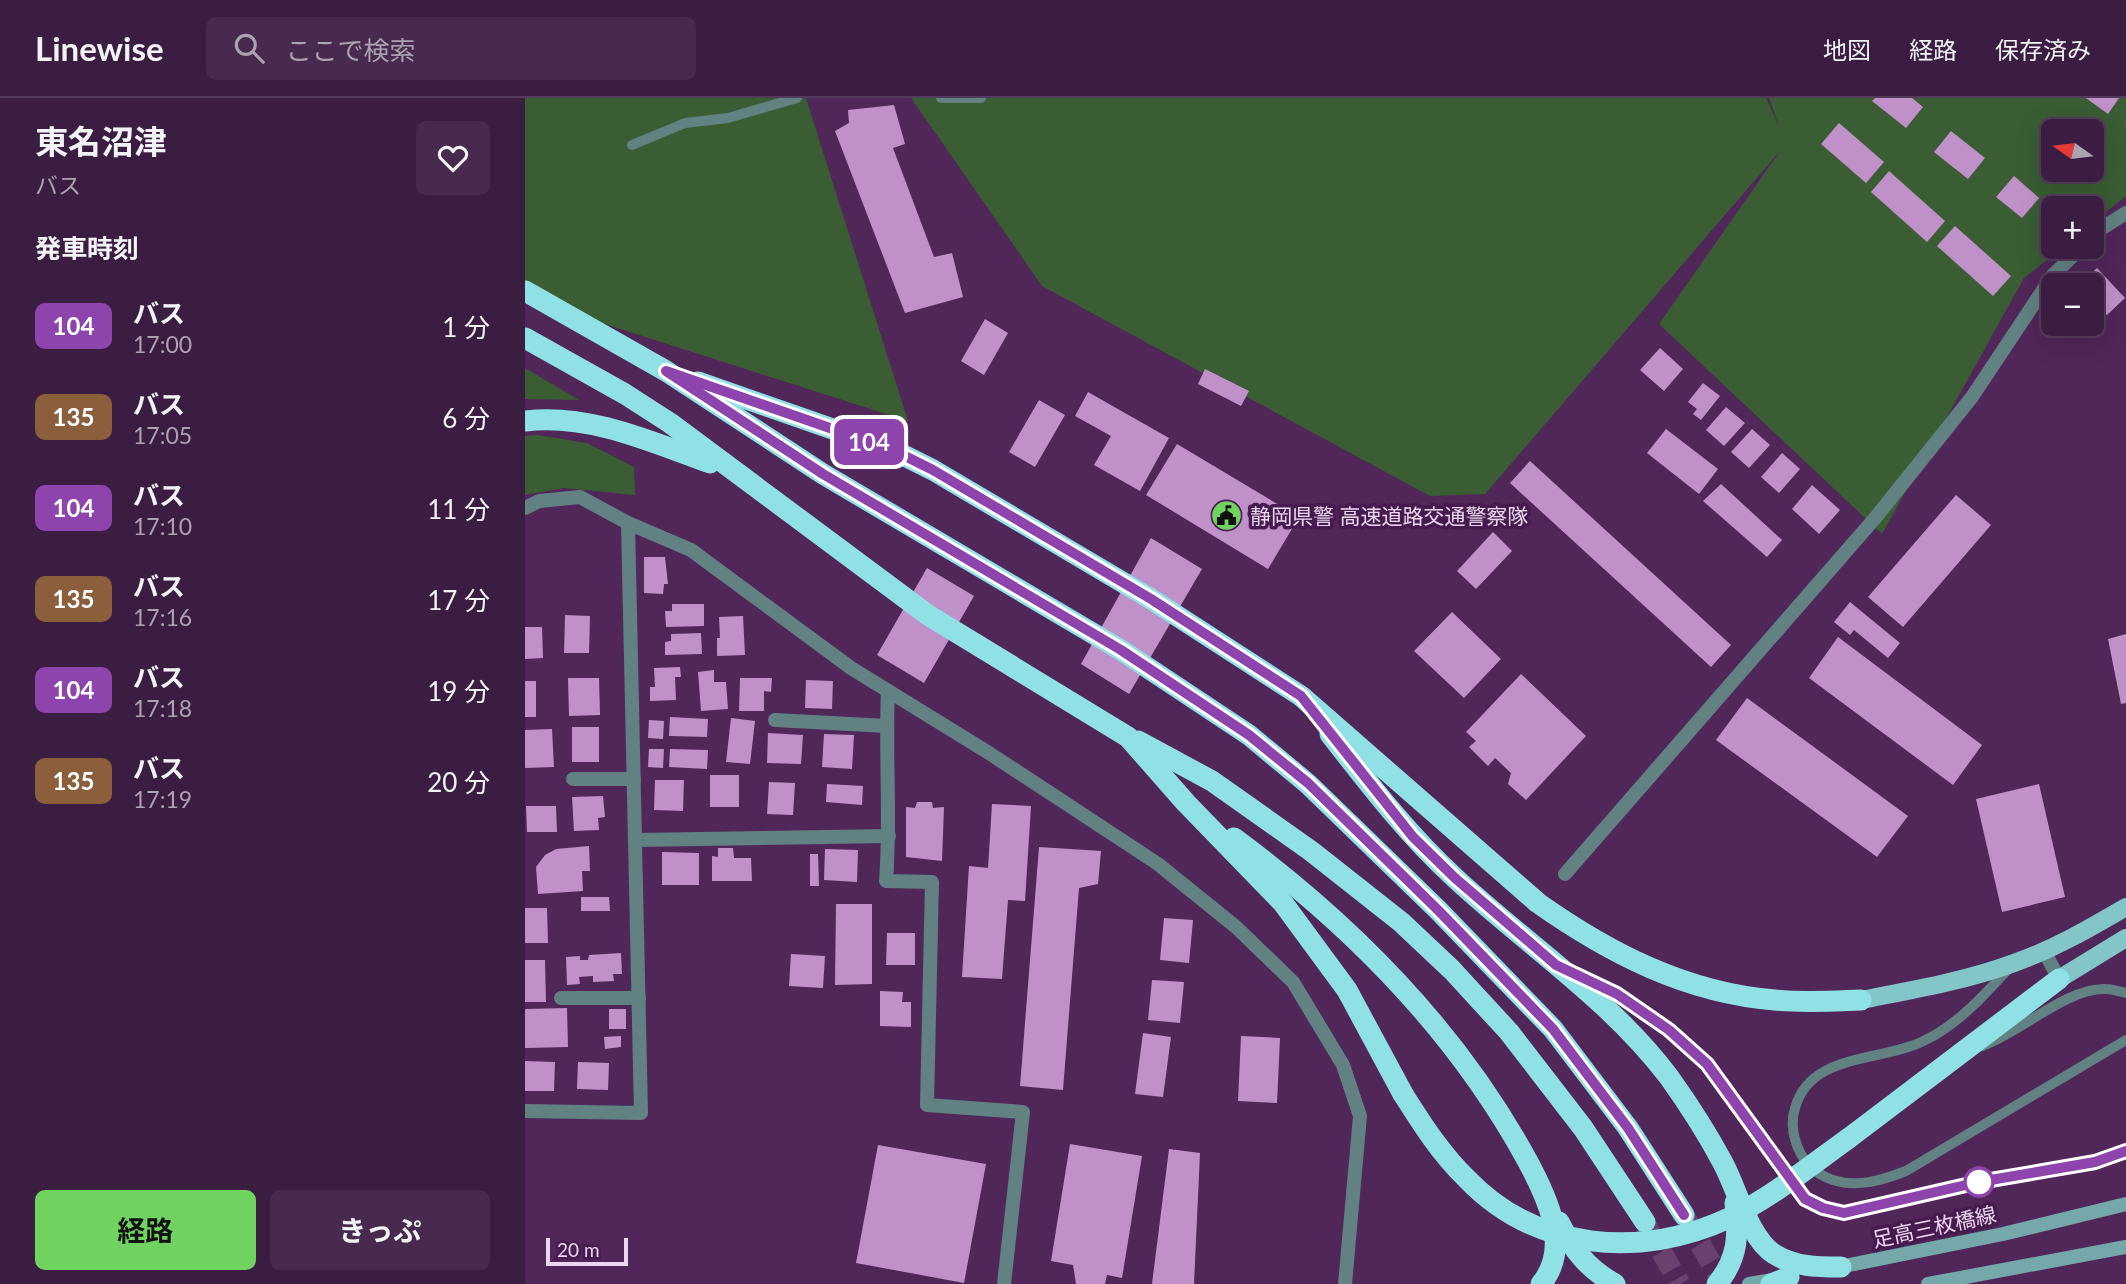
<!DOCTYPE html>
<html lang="ja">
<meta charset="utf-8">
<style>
:root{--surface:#3c1d42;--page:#472a4d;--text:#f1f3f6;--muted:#aca2b2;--line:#553b5b;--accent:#70d35f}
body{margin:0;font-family:Lato,"Noto Sans JP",sans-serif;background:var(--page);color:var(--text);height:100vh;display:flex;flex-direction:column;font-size:26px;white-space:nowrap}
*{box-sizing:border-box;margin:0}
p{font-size:23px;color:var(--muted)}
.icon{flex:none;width:38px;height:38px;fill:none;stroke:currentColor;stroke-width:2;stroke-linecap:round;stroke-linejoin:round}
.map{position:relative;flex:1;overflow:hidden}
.sheet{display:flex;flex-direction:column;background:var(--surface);width:525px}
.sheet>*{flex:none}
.badge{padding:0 14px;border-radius:10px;font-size:24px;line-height:46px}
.needle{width:46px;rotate:284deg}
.buttons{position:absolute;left:1516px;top:21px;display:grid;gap:14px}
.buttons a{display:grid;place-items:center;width:63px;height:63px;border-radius:10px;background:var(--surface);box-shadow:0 7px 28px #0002,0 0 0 2px var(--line);font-size:35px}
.scale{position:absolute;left:21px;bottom:18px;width:82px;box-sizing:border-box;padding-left:7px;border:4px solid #edd4f1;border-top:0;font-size:19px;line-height:24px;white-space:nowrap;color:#edd4f1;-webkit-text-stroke:5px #451c4d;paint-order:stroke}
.map>.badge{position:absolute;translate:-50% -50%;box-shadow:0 0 0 4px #fff}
h2{padding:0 35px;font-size:26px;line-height:63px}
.round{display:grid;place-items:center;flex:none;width:74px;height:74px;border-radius:10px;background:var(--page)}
.head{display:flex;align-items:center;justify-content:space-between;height:119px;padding:0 35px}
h1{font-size:33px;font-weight:700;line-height:52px}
.action{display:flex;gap:14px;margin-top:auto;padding:14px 35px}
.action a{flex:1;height:80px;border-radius:10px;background:var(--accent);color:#111;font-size:28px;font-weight:700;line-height:80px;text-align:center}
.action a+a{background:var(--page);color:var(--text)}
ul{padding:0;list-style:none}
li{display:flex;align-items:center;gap:21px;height:91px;padding:0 35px}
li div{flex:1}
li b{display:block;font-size:26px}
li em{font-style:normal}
li .badge{min-width:77px;font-weight:700;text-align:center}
header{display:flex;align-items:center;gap:42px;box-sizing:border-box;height:98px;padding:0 35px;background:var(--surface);border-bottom:2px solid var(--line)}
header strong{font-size:33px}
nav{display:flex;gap:38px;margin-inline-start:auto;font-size:24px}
.search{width:490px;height:63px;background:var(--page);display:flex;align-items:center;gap:18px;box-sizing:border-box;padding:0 24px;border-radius:10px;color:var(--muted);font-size:26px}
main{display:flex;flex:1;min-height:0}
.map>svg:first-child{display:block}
.green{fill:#3a5d34;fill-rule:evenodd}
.building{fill:#c091c9}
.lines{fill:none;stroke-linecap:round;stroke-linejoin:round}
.motorway-tunnel{stroke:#68416f;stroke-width:21;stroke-dasharray:21 10;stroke-linecap:butt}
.service{stroke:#618183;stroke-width:10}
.minor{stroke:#618183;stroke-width:14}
.secondary{stroke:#74a8ab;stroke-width:14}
.primary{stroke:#82c6ca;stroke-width:18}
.motorway{stroke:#8fe1e6;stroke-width:21}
.motorway-bridge{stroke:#8fe1e6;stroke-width:21}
.line-casing{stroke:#fff;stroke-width:16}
.line{stroke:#8e44ad;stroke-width:10}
.stop-dot{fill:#fff;stroke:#8e44ad;stroke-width:3.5}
.labels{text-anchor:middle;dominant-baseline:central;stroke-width:7;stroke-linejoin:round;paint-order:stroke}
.poi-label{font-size:21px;fill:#edd4f1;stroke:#451c4d;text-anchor:start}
.street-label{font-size:21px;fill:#edd4f1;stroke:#451c4d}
</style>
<header>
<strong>Linewise</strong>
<div class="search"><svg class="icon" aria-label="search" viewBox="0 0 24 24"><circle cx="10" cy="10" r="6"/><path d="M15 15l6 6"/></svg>ここで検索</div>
<nav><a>地図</a><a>経路</a><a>保存済み</a></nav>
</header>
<main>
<section class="sheet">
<div class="head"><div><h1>東名沼津</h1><p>バス</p></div><a class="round"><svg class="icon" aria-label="heart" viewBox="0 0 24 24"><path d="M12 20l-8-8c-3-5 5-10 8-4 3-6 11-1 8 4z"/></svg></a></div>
<h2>発車時刻</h2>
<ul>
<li><span class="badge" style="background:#8e44ad;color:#fff">104</span><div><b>バス</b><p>17:00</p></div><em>1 分</em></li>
<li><span class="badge" style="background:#8b5e3c;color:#fff">135</span><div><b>バス</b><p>17:05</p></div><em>6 分</em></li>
<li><span class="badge" style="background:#8e44ad;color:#fff">104</span><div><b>バス</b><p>17:10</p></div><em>11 分</em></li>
<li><span class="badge" style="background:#8b5e3c;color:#fff">135</span><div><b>バス</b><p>17:16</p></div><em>17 分</em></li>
<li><span class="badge" style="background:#8e44ad;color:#fff">104</span><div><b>バス</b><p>17:18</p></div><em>19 分</em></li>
<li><span class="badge" style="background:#8b5e3c;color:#fff">135</span><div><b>バス</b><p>17:19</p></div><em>20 分</em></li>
</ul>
<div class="action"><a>経路</a><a>きっぷ</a></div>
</section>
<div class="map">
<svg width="1601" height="1186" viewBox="0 0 1601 1186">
<rect width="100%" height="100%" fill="#502758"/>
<g class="green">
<polygon points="0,0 281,0 383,323 27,209 0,190"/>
<path d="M386 0H1241L1254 28 1244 0H1601V98L1566 126V110H1528V149H1538L1499 180 1357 436 1134 226 1255 53 960 396 905 398 517 188ZM1528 33H1566V72H1528Z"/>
<polygon points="0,270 54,302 0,301"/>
<polygon points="12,337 62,345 109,369 110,397 39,390 0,397 0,338"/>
</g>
<g class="building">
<polygon points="1350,0 1387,0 1398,9 1381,30 1347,3"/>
<polygon points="1561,0 1594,0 1583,16"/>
<polygon points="369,7 380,46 368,50 409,159 427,155 438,199 380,215 310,33 324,25 323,12"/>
<polygon points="1314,25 1359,64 1341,85 1296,46"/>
<polygon points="1426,33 1460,60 1443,81 1409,54"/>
<polygon points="1364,73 1420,123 1402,144 1346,94"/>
<polygon points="1489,78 1514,100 1497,120 1471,99"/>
<polygon points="1430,128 1486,178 1468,198 1412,148"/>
<polygon points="1572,170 1600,200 1582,217 1566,201 1566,187 1554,187"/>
<polygon points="460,221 483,235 459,277 436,263"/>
<polygon points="1135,250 1158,271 1139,293 1115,272"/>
<polygon points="680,271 724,293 716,308 673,286"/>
<polygon points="1178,285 1195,298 1176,322 1168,316 1172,311 1163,304"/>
<polygon points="563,294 644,340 615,393 569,367 586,338 550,318"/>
<polygon points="514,302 540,317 510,369 484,354"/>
<polygon points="1201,309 1220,325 1199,348 1181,332"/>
<polygon points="1141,331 1193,371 1174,396 1122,355"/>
<polygon points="1227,331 1245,347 1224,370 1206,354"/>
<polygon points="652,346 774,419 743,471 621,397"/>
<polygon points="1257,355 1275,371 1254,395 1236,379"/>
<polygon points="1005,363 1206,547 1186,569 985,385"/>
<polygon points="1196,386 1257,442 1242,459 1178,403"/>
<polygon points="1287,387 1315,412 1294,436 1267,411"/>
<polygon points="1431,397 1466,427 1378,529 1343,499"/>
<polygon points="968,434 987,453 951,491 932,473"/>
<polygon points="626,440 677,471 604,596 556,566"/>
<polygon points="119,459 140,459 143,486 139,486 138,496 119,495"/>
<polygon points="402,470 449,498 399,585 352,557"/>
<polygon points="1325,504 1375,545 1363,560 1329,532 1325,537 1309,524"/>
<polygon points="147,506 179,506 179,528 141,529 140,513 147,513"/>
<polygon points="927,514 976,561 939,600 889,553"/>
<polygon points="40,517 65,518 64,555 39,555"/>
<polygon points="218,518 220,557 192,558 192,540 195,540 194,519"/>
<polygon points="0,529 17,529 18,560 0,561"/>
<polygon points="176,535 177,556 140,557 140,544 146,543 146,536"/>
<polygon points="1601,536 1601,605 1596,606 1583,541"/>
<polygon points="1313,539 1457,647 1428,687 1284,580"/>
<polygon points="155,569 156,579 150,579 151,602 125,603 125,589 130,589 129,570"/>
<polygon points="189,572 189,584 201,584 203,611 176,613 173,574"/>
<polygon points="996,576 1061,638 1001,702 983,686 986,675 970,660 963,668 944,649 951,643 941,634"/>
<polygon points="43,580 74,580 75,617 44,618"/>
<polygon points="215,580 247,580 246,594 239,593 239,613 214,613"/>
<polygon points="281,582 308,583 307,611 280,610"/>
<rect x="0" y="583" width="11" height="36"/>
<polygon points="1222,600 1383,718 1352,759 1191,642"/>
<polygon points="145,619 183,621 182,639 144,638"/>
<polygon points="206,620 230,623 225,666 201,664"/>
<polygon points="124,622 139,623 138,641 123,640"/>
<rect x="47" y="629" width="27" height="35"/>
<polygon points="27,631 29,669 0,670 0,632"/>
<polygon points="243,635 278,637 276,666 242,665"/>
<polygon points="299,636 329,637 327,671 297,669"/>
<polygon points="124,651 139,651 138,670 123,669"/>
<polygon points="145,651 183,652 182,671 144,669"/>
<rect x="185" y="677" width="29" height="32"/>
<polygon points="130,682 159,682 158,713 129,712"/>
<polygon points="244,684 270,685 268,717 242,716"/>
<polygon points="302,686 338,688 337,707 301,704"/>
<polygon points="1514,686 1540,799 1477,814 1451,701"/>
<polygon points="78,698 80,719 73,720 74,732 49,733 47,699"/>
<polygon points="392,704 407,704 408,710 419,709 417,763 381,759 381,709 390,710"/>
<polygon points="467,706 506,708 500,803 483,802 477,881 437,879 444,768 463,770"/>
<polygon points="1,708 31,708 32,734 2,734"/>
<polygon points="64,748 65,773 57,773 58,793 13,796 11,769 20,757 31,751"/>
<polygon points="514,749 576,753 573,786 554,790 538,992 495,988"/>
<polygon points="193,750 208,750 209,760 226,760 227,783 187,783 187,758 193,759"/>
<polygon points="300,751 333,752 332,784 299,782"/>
<polygon points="137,754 174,755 174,787 137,787"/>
<polygon points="285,756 293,756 294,788 285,788"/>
<polygon points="56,799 84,799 85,813 56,813"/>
<polygon points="311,806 347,806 347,886 310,887"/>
<polygon points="0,810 22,810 23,845 0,845"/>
<polygon points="639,820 668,822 664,865 635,862"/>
<polygon points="362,835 390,835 390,867 361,867"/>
<polygon points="96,855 97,876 88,876 89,883 68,884 68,878 54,879 55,886 42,887 41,859 55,858 55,862 63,862 64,857"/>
<polygon points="266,856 300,858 298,890 264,888"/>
<polygon points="0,862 20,862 21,904 0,904"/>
<polygon points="627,882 659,884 655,925 623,922"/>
<polygon points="355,893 378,894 377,904 386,904 386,929 355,928"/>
<polygon points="42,910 43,949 0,950 0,911"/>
<rect x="84" y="911" width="17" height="20"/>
<polygon points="618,935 646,939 638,999 610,996"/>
<polygon points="96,938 96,949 80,951 79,939"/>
<polygon points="716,938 755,940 752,1005 713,1003"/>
<polygon points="0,963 30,964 29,993 0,993"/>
<polygon points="53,964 84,965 83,992 52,991"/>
<polygon points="545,1046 617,1058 597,1180 582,1177 580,1186 551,1186 548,1167 526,1163"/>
<polygon points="353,1047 461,1066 439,1185 331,1165"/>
<polygon points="644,1051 675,1055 669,1186 627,1186"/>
</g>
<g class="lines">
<g class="motorway-tunnel">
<polyline points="1160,1119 1198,1186"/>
<polyline points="1121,1127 1155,1186"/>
</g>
<g class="service">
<polyline points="416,0 456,0"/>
<polyline points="107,47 160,25 203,20 272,0"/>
<path d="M1485 869C1462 894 1440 919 1410 937 1402 941 1394 946 1386 948 1345 963 1284 959 1270 1010 1267 1019 1267 1032 1270 1041 1275 1061 1289 1076 1308 1082 1333 1090 1358 1082 1381 1073L1601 942"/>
<polyline points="1058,880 1092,896 1144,932 1182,966 1280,1101 1298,1110 1319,1115 1454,1084 1570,1064 1601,1053"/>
<path d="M1457 948C1495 935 1541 890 1580 891 1587 891 1594 893 1601 895"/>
</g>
<g class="minor">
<polyline points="1566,140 1574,132 1601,115"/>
<polyline points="0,410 14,403 55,399 103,425 166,452 326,570 464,655 633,766 711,829 768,884 818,967 835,1018 820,1186"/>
<path d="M363 593C360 657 366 719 361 783L407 784 402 1007 498 1014 479 1186"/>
<polyline points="250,622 362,628"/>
<polyline points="48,681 109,681"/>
<polyline points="111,742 364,738"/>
<polyline points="1040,776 1351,419 1447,299 1528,177 1557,149"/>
<polyline points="1519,853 1534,881"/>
<polyline points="36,900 114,900"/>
<polyline points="0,1013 116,1015 103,425"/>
</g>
<g class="secondary">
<polyline points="1309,1170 1478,1136 1601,1106"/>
<polyline points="1224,1186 1254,1181"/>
<polyline points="1403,1186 1601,1149"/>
</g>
<g class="primary">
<polyline points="1534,881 1601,840"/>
<path d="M1336 902C1388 892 1440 883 1489 865 1529 851 1565 830 1601 809"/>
</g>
<g class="motorway">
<polyline points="0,193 141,273 298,376 596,552 724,637 783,686 913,812 1028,931 1103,1030 1159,1117"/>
<polyline points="0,240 100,296 145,325 403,517 603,639 661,705 758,805 822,892 878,996"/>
<path d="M173 284 368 352 408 372 626 501 776 598 1013 805C1084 855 1161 895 1250 902 1279 905 1308 903 1336 902"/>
<path d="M0 323C63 315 127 344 185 365"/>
<path d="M805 636C844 686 883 737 930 780 1001 846 1085 901 1144 979 1164 1007 1182 1035 1198 1065 1212 1091 1224 1140 1249 1156 1270 1169 1292 1169 1316 1169"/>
<polyline points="613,643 687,683 786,753 876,824 927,872 984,934 1058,1030 1120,1124"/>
<path d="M709 740C827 827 931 932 1002 1062 1021 1097 1047 1149 1016 1186"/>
<polyline points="1324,1040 1534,881"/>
<path d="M1034 1124C1048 1152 1063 1171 1090 1186"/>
<path d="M1192 1186C1213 1161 1214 1136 1210 1105"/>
<polyline points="1246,1186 1264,1179"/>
</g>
<path class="motorway-bridge" d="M878 996C897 1026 916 1056 942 1081 1011 1153 1116 1161 1204 1120 1247 1099 1285 1068 1324 1040"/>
</g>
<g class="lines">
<defs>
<polyline id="line" points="1159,1117 1103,1030 1028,931 913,812 783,685 724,637 596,552 298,376 141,273 368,352 408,372 626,501 776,598 888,739 930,780 1031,867 1092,896 1144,932 1182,966 1280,1101 1298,1110 1319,1115 1454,1084 1570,1064 1601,1053"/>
</defs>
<use href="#line" class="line-casing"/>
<use href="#line" class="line"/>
</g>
<defs>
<symbol id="civic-disc" viewBox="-11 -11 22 22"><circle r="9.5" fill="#70d35f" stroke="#451c4d"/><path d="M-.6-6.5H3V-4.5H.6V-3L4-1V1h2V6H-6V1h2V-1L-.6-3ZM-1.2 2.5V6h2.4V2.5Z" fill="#111"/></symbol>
</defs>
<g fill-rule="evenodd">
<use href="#civic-disc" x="684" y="400" width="35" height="35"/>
</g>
<circle class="stop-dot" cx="1454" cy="1084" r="14"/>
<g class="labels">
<g class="poi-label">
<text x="725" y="417">静岡県警 高速道路交通警察隊</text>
</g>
<g class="street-label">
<text transform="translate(1409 1128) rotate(-12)">足高三枚橋線</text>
</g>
</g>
</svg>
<div class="buttons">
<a><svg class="needle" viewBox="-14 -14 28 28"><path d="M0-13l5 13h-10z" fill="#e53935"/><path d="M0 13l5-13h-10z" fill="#aca2b2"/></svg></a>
<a>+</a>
<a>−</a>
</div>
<div class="scale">20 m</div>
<b class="badge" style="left:344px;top:344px;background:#8e44ad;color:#fff">104</b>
</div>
</main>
